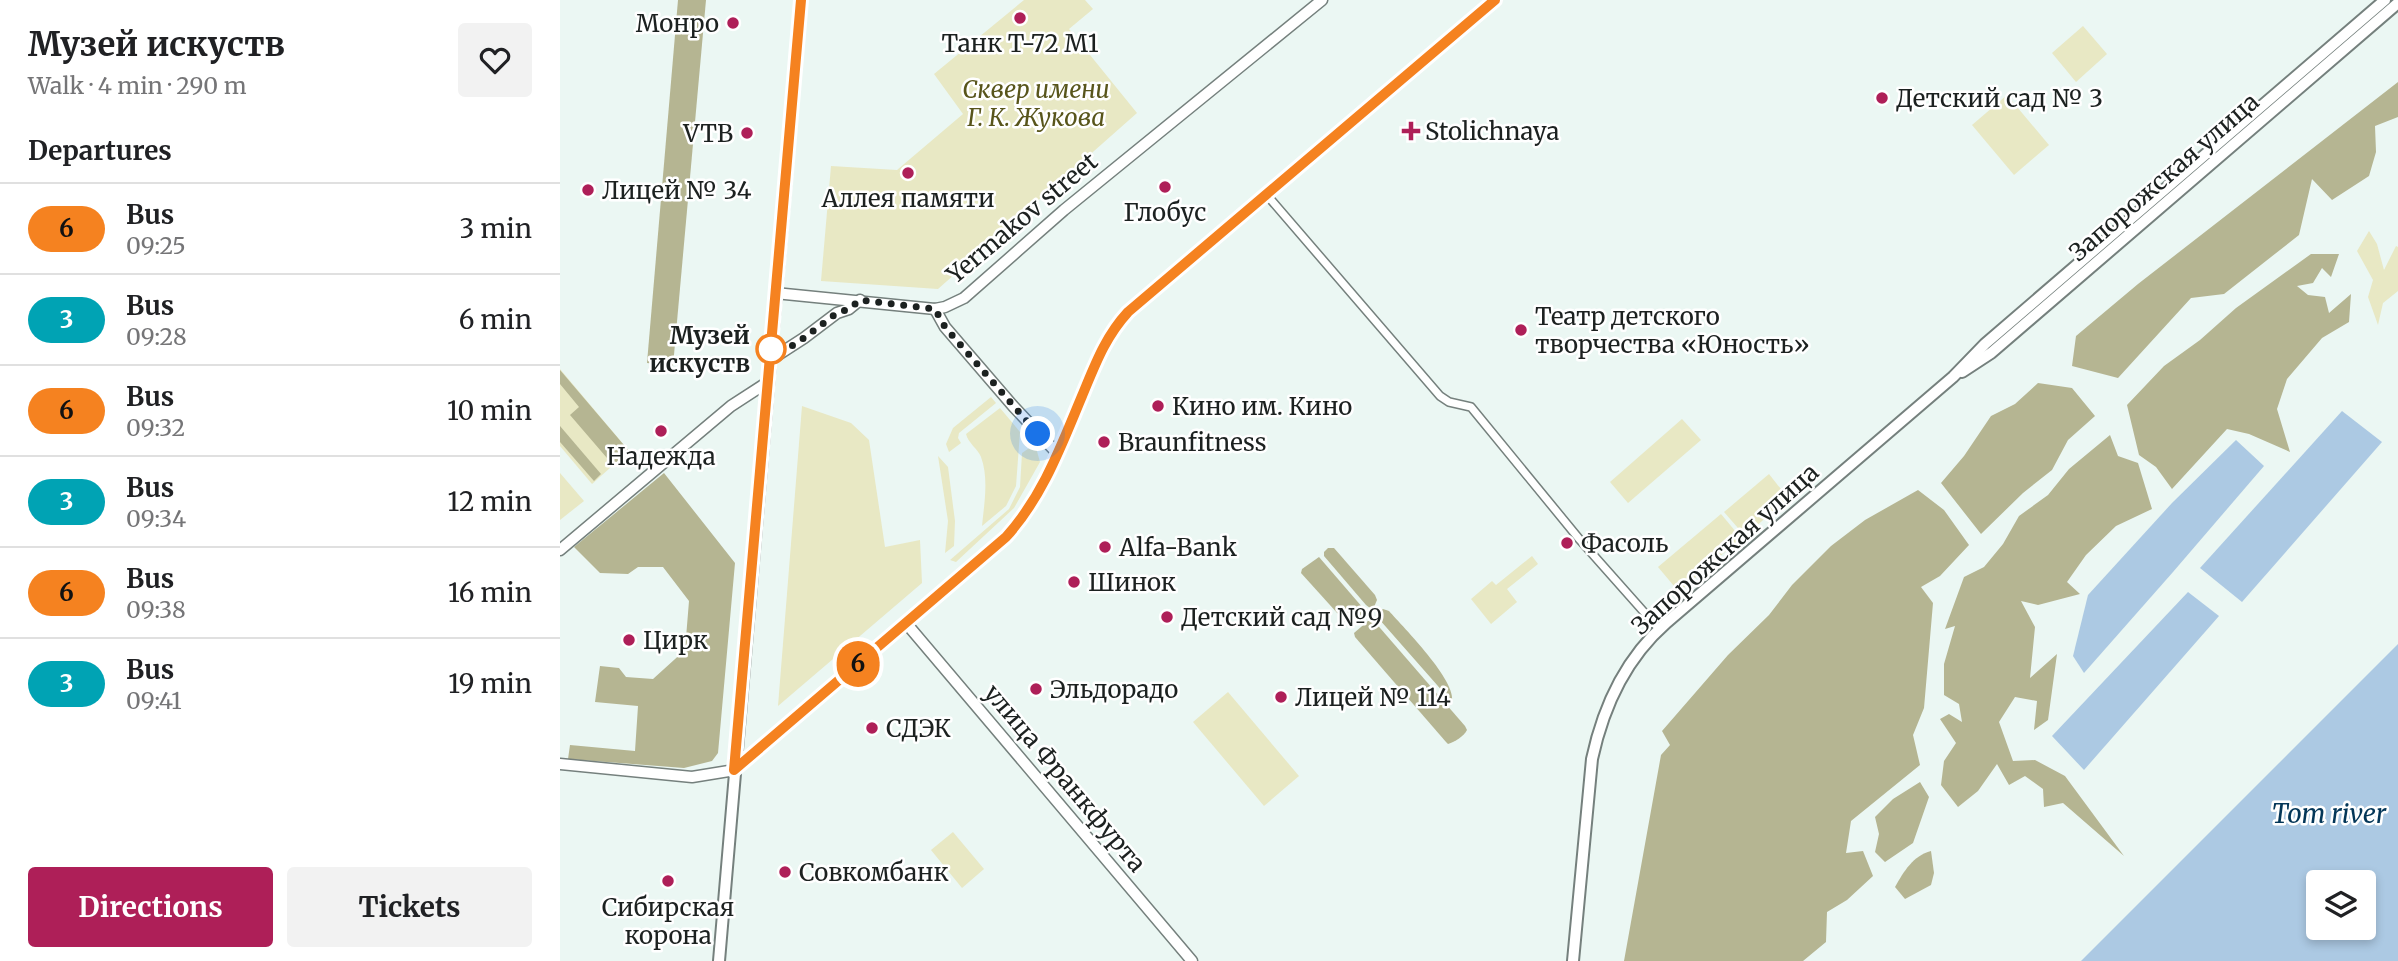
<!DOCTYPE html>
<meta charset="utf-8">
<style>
:root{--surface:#fff;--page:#f2f2f2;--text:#202124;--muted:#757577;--line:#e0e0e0;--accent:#ae1f58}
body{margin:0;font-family:Merriweather,serif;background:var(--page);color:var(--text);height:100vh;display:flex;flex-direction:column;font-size:26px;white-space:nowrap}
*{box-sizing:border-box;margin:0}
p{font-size:23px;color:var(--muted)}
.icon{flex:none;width:38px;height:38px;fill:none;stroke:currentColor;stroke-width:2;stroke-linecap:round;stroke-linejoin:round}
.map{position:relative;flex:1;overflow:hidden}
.panel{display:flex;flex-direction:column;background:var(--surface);width:560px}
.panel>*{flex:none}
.badge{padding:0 14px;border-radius:23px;font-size:24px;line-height:46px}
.controls{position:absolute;left:1746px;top:870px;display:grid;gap:14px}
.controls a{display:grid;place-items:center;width:70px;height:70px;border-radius:7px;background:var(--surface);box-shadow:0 4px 10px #0003;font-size:35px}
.you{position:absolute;width:35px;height:35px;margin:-18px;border:5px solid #fff;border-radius:50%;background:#1a73e8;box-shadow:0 0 0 10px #1a73e833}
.map>.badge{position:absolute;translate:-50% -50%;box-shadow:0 0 0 4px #fff}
h2{padding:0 28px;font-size:26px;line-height:63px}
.round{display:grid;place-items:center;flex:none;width:74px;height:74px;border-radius:7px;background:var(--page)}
.head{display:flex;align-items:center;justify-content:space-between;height:119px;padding:0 28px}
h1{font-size:33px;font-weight:700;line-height:52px}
.primary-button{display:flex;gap:14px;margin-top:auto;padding:14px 28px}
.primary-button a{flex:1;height:80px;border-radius:7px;background:var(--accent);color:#fff;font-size:28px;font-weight:700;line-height:80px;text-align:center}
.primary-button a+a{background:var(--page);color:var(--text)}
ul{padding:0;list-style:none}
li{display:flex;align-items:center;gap:21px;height:91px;padding:0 28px;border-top:2px solid var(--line)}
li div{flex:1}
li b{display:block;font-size:26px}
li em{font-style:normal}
li .badge{min-width:77px;font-weight:700;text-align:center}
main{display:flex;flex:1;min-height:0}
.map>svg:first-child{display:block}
.green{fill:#e8e8c4}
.forest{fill:#b5b592}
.water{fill:#acc9e3;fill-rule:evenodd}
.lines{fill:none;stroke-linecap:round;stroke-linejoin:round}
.street-casing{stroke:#75807d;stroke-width:10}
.secondary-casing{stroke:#75807d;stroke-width:13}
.primary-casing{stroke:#75807d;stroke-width:14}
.street{stroke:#fff;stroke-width:7}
.secondary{stroke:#fff;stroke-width:10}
.primary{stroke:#fff;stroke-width:10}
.line-casing{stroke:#fff;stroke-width:16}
.line{stroke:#f58220;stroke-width:10}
.walk{stroke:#1c2120;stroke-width:7;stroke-dasharray:0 12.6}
.poi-dot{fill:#ae1f58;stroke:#fff;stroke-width:2.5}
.stop-dot{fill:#fff;stroke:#f58220;stroke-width:3.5}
.labels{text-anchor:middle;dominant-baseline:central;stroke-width:5;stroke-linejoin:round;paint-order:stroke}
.poi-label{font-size:24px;fill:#1c2120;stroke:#fff;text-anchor:start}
.park-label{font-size:24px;font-style:italic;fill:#58551b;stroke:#fff}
.street-label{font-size:24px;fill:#1c2120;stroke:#fff}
.stop-label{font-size:24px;font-weight:bold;fill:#1c2120;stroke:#fff;text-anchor:end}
.water-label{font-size:26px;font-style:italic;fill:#033658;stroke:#fff}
</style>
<main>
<section class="panel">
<div class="head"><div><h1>Музей искуств</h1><p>Walk · 4 min · 290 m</p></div><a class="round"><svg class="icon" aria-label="heart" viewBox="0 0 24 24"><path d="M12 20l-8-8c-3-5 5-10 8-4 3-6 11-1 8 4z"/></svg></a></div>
<h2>Departures</h2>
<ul>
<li><span class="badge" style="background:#f58220;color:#111">6</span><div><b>Bus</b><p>09:25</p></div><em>3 min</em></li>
<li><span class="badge" style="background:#00a3b4;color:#fff">3</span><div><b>Bus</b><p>09:28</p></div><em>6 min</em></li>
<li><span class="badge" style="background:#f58220;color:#111">6</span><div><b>Bus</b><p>09:32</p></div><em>10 min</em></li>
<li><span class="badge" style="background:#00a3b4;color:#fff">3</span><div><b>Bus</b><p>09:34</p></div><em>12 min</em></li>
<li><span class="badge" style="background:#f58220;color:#111">6</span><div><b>Bus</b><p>09:38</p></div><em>16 min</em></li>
<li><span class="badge" style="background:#00a3b4;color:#fff">3</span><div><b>Bus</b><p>09:41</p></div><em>19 min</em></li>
</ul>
<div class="primary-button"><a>Directions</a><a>Tickets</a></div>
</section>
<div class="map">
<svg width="1838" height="961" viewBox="0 0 1838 961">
<rect width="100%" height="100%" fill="#ebf7f3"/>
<g class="green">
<polygon points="464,0 525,0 533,9 509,29 577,113 378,289 261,281 271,166 337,170 403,114 374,74"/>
<polygon points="1523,26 1547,54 1516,82 1492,53"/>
<polygon points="1447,95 1489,145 1454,175 1412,125"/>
<polygon points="1809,231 1817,244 1824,270 1836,246 1838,247 1838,291 1823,303 1818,325 1808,297 1813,280 1797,251"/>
<polygon points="0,369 69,451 32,484 0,446"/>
<polygon points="431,397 436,403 399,433 398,438 401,443 389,452 386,444 393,428"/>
<polygon points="242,406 291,423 309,440 325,547 360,540 362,583 218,706"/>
<path d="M440 408 460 432 456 486 446 506 422 526C424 505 429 478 421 457 418 449 408 443 406 434Z"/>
<polygon points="1122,419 1141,440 1068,503 1050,482"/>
<polygon points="475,444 480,462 454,508 396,562 390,560 449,509 460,487 462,453"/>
<polygon points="378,456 388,467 395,521 394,546 385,553 388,521"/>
<polygon points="0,473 24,501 0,520"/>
<polygon points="1209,474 1228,498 1185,536 1164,512"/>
<polygon points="1161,514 1181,538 1119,592 1098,567"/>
<polygon points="972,556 978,564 947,589 957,602 931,624 911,599 932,581 936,585"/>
<polygon points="668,692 739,776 704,806 633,722"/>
<polygon points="393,832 424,869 402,888 371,850"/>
</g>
<g class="forest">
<polygon points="118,0 146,0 113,366 87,363"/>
<polygon points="1838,82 1838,117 1815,126 1816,152 1809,176 1772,200 1752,179 1739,235 1664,294 1631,298 1558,378 1512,366 1516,336 1578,284"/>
<polygon points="1751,254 1779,254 1771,277 1762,268 1753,283 1737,286 1748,295 1765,297 1769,313 1791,294 1789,322 1762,338 1727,379 1717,409 1730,452 1689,434 1667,429 1612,489 1596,467 1579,455 1567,405 1604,366 1640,340 1676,308"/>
<polygon points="0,370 69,451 53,465 10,415 19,407 0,384"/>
<polygon points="1478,383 1512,388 1535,416 1508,440 1492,470 1463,493 1421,534 1381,483 1404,456 1431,416 1455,404"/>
<polygon points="0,426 41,474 34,481 0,442"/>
<polygon points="1550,435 1558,456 1578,463 1592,509 1556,526 1526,555 1507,582 1520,594 1478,605 1461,601 1475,627 1470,678 1497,654 1488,720 1474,730 1477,701 1455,697 1439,722 1453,761 1475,760 1505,776 1564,856 1503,803 1484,807 1483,789 1465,776 1449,785 1437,764 1418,791 1398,807 1381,785 1384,761 1396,743 1380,719 1389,714 1402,722 1399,704 1384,695 1384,664 1395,626 1385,629 1404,577 1424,567 1443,544 1459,516 1488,495 1509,469"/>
<polygon points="104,473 175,563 158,753 152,761 124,768 8,759 10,745 75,751 78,706 35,702 40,666 59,668 66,677 93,679 125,650 129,601 103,567 78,567 68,574 40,573 14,547"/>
<polygon points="1358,490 1384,510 1409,545 1380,576 1361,587 1373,603 1364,708 1353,735 1360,765 1291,821 1286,853 1303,851 1313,876 1287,900 1267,912 1266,942 1243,961 1064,961 1101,755 1110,745 1102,731 1168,655 1209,615 1232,585 1271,546 1305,520"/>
<polygon points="768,548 774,548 815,595 817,600 814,607 810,608 806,605 764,556 764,552"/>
<polygon points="759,557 803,608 804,614 791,625 788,625 741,573 742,569"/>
<path d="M823 609 829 611C844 628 897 681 892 702L819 619V612Z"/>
<path d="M808 621H814L905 726 907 730C904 736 895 742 888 744L886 742 795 637 794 633Z"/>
<polygon points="1360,782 1369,797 1353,843 1325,862 1315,852 1319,834 1315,817 1333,799"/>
<path d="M1371 851 1374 873 1371 885 1345 899 1335 887C1344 871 1353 856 1371 851Z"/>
</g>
<g class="water">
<polygon points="1782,411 1822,442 1682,602 1640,568"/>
<polygon points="1676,440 1704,466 1613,572 1524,673 1513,656 1528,595 1612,503"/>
<polygon points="1628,592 1659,616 1524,770 1492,736"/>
<path d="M1838 644V961H1521ZM1759 882H1804V928H1759Z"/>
</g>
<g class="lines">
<defs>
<polyline id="street" points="706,194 880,396 889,402 911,407 1020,540 1099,629"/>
<g id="secondary">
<polyline points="215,293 375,309 385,307 404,298 504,210 762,0"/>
<polyline points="375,309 385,327 453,406 498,454"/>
<polyline points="210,360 244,338 277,313 289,309 300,300"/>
<polyline points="0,550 171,406 208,382"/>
<polyline points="346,623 632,961"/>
<path d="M0 764 132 777 175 770 445 537C483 496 501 446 522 396 535 365 545 336 568 312L935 0"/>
</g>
<g id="primary">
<polyline points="1402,372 1431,353 1838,3"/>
<polyline points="159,961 241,0"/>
<path d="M1013 961 1032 759C1043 708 1066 658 1106 623L1393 377 1425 344 1825 0"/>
</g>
</defs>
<use href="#street" class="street-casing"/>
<use href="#secondary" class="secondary-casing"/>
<use href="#primary" class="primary-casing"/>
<use href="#street" class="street"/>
<use href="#secondary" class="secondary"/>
<use href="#primary" class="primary"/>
</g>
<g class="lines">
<defs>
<path id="line" d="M241 0 174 770 446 537C483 496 501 446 522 396 535 365 545 337 568 312L935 0"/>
</defs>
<use href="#line" class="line-casing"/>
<use href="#line" class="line"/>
<polyline class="walk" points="211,349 210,360 244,338 277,313 289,309 300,300 375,309 385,327 478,434"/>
</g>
<g class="poi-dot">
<circle cx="460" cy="18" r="7"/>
<circle cx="173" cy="23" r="7"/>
<circle cx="1322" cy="98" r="7"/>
<path d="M847.5 120.5h7v7h7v7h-7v7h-7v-7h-7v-7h7z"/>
<circle cx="187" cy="133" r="7"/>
<circle cx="348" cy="173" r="7"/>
<circle cx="605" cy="187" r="7"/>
<circle cx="28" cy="190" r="7"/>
<circle cx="961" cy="330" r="7"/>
<circle cx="598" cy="406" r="7"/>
<circle cx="101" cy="431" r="7"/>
<circle cx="544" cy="442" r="7"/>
<circle cx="1007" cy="543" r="7"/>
<circle cx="545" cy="547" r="7"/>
<circle cx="514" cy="582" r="7"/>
<circle cx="607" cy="617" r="7"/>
<circle cx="69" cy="640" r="7"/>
<circle cx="476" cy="689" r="7"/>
<circle cx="721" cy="697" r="7"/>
<circle cx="312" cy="728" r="7"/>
<circle cx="225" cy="872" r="7"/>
<circle cx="108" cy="881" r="7"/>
</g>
<circle class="stop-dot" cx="211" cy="349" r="14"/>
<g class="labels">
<g class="poi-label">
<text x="159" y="23" text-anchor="end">Монро</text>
<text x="460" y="43" text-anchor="middle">Танк Т-72 М1</text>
<text x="1336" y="98">Детский сад № 3</text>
<text x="865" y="131">Stolichnaya</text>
<text x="173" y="133" text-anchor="end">VTB</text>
<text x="42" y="190">Лицей № 34</text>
<text x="348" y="198" text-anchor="middle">Аллея памяти</text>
<text x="605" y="212" text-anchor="middle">Глобус</text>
<text x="975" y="316">Театр детского<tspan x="975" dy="28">творчества «Юность»</tspan></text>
<text x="612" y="406">Кино им. Кино</text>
<text x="558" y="442">Braunfitness</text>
<text x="101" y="456" text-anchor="middle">Надежда</text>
<text x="1021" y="543">Фасоль</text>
<text x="559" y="547">Alfa-Bank</text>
<text x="528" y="582">Шинок</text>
<text x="621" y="617">Детский сад №9</text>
<text x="83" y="640">Цирк</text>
<text x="490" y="689">Эльдорадо</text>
<text x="735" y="697">Лицей № 114</text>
<text x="326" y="728">СДЭК</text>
<text x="239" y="872">Совкомбанк</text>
<text x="108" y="907" text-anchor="middle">Сибирская<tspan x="108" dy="28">корона</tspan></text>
</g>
<g class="park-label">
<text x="476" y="89">Сквер имени<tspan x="476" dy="28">Г. К. Жукова</tspan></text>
</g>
<g class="street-label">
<text transform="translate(1604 177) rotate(-41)">Запорожская улица</text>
<text transform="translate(462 218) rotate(-40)">Yermakov street</text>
<text transform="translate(1165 549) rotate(-42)">Запорожская улица</text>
<text transform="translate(505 778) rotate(50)">улица Франкфурта</text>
</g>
<g class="stop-label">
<text x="190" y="335">Музей<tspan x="190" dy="28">искуств</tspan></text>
</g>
<g class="water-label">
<text x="1769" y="813">Tom river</text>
</g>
</g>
</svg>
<div class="controls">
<a><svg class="icon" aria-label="layers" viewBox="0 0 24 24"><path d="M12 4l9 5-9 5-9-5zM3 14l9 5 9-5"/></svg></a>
</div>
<div class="you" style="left:478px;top:434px"></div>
<b class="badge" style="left:298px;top:664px;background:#f58220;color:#111">6</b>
</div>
</main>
